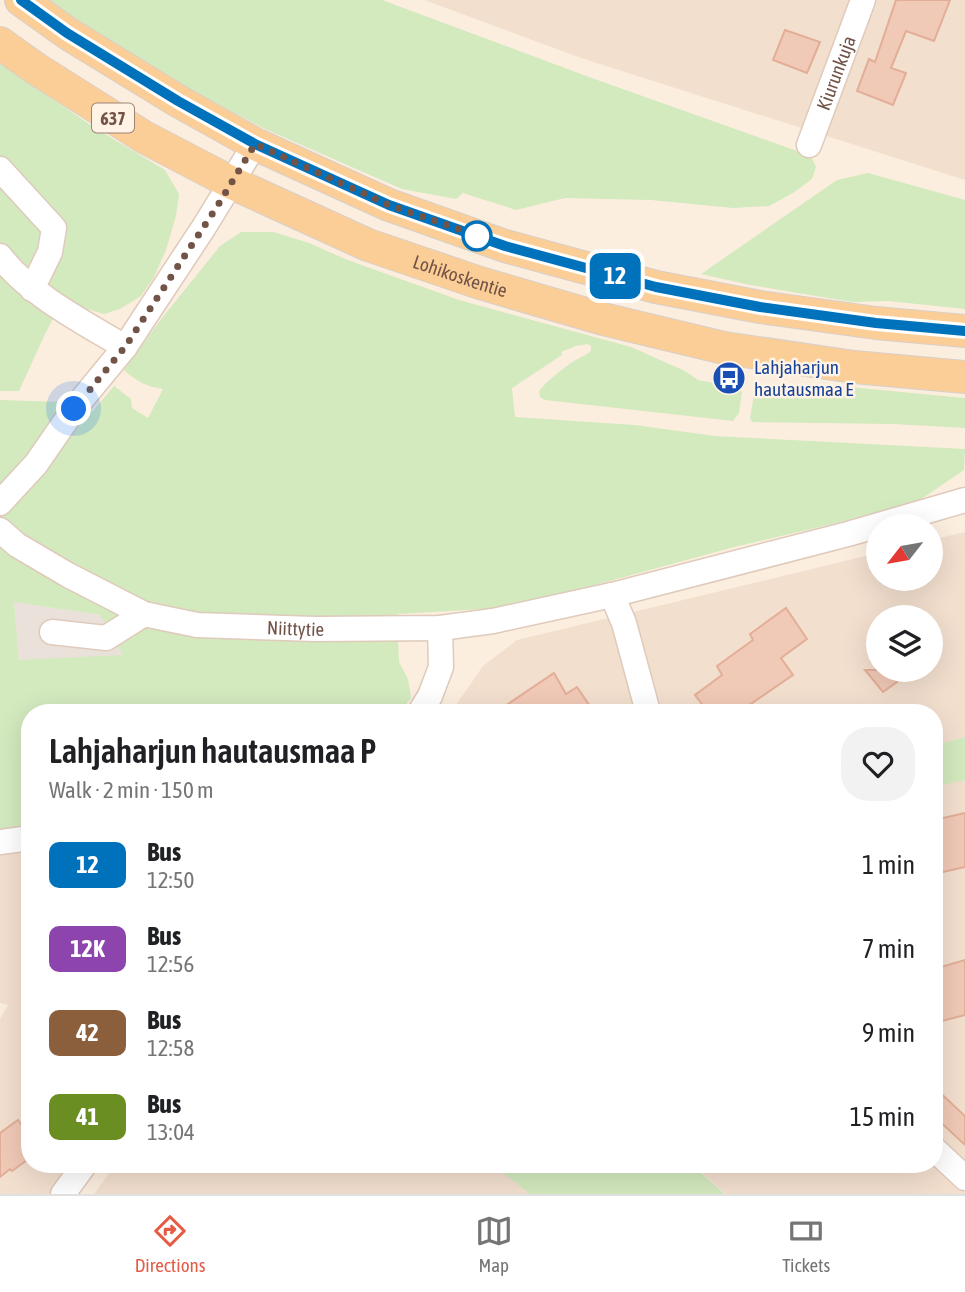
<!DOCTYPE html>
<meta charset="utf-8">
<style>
:root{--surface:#fff;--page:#f2f2f2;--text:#202124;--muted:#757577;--line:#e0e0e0;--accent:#e65b44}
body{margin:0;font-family:"Asap Condensed",sans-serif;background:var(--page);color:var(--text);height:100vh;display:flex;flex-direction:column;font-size:26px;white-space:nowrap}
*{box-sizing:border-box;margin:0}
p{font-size:23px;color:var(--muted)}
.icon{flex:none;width:38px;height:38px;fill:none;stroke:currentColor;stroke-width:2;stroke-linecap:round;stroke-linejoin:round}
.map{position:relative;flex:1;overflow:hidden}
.drawer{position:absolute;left:21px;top:704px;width:922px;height:469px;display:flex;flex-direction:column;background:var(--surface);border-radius:28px;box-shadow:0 7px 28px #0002}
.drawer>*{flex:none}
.badge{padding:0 14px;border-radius:10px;font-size:24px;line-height:46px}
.needle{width:46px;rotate:239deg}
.buttons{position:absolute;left:866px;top:514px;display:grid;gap:14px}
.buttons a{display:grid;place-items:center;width:77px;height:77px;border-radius:50%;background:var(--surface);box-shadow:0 7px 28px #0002;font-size:35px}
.you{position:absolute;width:35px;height:35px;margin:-18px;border:5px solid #fff;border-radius:50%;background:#1a73e8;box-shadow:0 0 0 10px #1a73e833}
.map>.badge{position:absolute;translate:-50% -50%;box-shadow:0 0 0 4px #fff}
.round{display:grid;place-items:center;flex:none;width:74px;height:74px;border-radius:28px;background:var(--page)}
.overview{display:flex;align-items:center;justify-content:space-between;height:119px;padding:0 28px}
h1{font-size:33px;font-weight:600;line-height:52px}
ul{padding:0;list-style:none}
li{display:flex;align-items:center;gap:21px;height:84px;padding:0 28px}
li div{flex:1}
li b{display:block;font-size:26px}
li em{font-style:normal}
li .badge{min-width:77px;font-weight:700;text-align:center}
.dock{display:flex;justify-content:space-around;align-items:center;height:98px;border-top:2px solid var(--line);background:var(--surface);font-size:19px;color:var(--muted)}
.dock a{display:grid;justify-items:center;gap:4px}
.dock .current{color:var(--accent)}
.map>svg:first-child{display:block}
.residential{fill:#f3dfce;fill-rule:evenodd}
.industrial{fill:#eae1db}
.green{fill:#d3e9be;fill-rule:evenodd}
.building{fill:#f1c9b7;stroke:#e3ae97;stroke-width:2}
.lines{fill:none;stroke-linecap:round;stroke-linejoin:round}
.minor-casing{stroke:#dfcabb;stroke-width:27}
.major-casing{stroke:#d8cfcb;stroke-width:34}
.minor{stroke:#fff;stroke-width:24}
.major{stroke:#fbce97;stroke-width:32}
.line-casing{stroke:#fff;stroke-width:16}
.line{stroke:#0072bc;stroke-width:10}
.walk{stroke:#725347;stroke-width:7;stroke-dasharray:0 12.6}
.stop-dot{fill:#fff;stroke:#0072bc;stroke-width:3.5}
.labels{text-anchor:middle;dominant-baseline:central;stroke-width:5;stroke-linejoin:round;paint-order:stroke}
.shield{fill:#fff3e5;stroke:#9c8376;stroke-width:2}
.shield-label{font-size:18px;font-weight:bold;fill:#725347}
.street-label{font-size:19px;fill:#725347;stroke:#fff3e5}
.transit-label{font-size:19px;fill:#164399;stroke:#fff3e5;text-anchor:start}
</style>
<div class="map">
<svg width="965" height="1194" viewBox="0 0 965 1194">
<rect width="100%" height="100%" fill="#fceedf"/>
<g class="residential">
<polygon points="424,0 965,0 965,180 581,58"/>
<path d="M965 532V737L935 745 934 712H451L483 666 517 640 878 553V579H931V540ZM878 618H931V670H878Z"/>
<polygon points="965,780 965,1194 726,1194 692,1164 934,1164 935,787"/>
<polygon points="30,851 30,1164 77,1164 55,1194 0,1194 0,1019 8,1005 0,1003 0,852 19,853"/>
<polygon points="116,1164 492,1164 530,1194 94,1194"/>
</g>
<polygon class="industrial" points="14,602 100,615 124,656 19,661"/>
<g class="green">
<polygon points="46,0 382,0 589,77 811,156 816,167 812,179 793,193 769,206 733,208 651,200 565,198 516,210 463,193 456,199 402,189 265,129 191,90 74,20"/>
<polygon points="0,63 95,128 165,170 179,194 176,216 166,250 154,277 141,296 120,309 104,314 87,309 64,298 45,334 19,391 0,391"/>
<polygon points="868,173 965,200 965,309 888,301 852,302 750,285 701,274 837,180"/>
<path d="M241 232H274L309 243 345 259 459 300 631 347 685 371 698 380 737 387 742 392 739 413 733 421 545 400 540 397 539 391C548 380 560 371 571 363 578 358 585 356 591 351V346L588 344 576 346 561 352 562 355 512 388 515 417 635 425 715 436 965 449 964 470 920 500 845 521 734 547 606 582 503 608 397 614 399 662 408 679 411 698 400 712H30V825L0 829V400L64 402 93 411 114 386 131 399 132 408 148 418 163 389C147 387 136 381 124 370L162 318 220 246ZM14 602 100 615 123 655 19 660Z"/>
<polygon points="817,384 965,398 965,428 893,424 752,422 750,418 754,394 759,385 784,386"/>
<polygon points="965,737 965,780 935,787 935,745"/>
<polygon points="491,1164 691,1164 725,1194 530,1194"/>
</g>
<g class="building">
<polygon points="896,0 950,0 934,41 906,31 891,68 906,73 893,105 857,91 869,59 875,62"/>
<polygon points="785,30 820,42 807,73 773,60"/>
<polygon points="786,608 807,639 781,658 793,675 739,712 708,712 695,695 722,675 717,666 753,640 750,634"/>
<polygon points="865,670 890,670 897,682 883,692"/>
<polygon points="554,673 566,694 577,687 594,712 496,712"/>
<polygon points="965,813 965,867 934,874 934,820"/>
<polygon points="965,960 965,1015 934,1023 934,969"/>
<polygon points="934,1087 965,1116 965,1145 934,1116"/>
<polygon points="18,1120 30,1137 30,1158 12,1171 10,1169 0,1177 0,1133"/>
</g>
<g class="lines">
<defs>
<g id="minor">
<path id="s1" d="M809 145 863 0"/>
<polyline points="0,169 54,228 50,252 32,289"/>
<path d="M0 256C27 293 86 324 125 347"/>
<polyline points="0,503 36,464 74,409 125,347 204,227 255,144"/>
<path id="s2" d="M0 530 17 545 68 575 144 614 197 625 315 629 440 628 493 621 612 595 848 534 965 500"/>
<polyline points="612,595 624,623 648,712"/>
<polyline points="52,632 106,638 144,614"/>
<polyline points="420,712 430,696 441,667 440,628"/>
<polyline points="0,842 30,838"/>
<polyline points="934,1149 965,1178"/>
<polyline points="63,1194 85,1164"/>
</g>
<g id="major">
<polyline points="21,0 67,33 178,101 255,144 389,205 505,246 656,287 760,307 876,323 965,331"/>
<path id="s3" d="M0 43 35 68 144 137 232 183 368 245 480 283 603 319 724 348 854 367 965 377"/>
</g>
</defs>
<use href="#minor" class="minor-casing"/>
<use href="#major" class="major-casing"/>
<use href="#minor" class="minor"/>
<use href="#major" class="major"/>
</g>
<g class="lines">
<defs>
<polyline id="line" points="21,0 67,33 178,101 255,144 389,205 505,246 656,287 760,307 876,323 965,331"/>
</defs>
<use href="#line" class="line-casing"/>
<use href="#line" class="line"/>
<polyline class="walk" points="74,409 125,347 218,205 255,144 389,205 482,237 477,236"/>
</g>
<defs>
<symbol id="bus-disc" viewBox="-11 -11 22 22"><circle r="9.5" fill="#1a4fb4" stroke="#fff3e5"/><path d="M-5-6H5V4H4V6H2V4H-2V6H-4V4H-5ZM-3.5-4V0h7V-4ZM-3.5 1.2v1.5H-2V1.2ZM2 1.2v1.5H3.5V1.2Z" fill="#fff"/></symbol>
</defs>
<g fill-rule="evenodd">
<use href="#bus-disc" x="710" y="359" width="38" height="38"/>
</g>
<circle class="stop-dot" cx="477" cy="236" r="14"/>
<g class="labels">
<rect class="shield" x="92" y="103.5" width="42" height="29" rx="5"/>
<g class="shield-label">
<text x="113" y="118">637</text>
</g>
<g class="street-label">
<text stroke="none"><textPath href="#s1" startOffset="77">Kiurunkuja</textPath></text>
<text stroke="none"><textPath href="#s3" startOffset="518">Lohikoskentie</textPath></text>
<text stroke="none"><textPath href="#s2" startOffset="320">Niittytie</textPath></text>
</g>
<g class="transit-label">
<text x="754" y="367">Lahjaharjun<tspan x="754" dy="22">hautausmaa E</tspan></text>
</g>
</g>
</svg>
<div class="buttons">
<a><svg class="needle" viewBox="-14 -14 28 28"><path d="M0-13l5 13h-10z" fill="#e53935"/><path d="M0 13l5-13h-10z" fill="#757577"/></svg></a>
<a><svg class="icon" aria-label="layers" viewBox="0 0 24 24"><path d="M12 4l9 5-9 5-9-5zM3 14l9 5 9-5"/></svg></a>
</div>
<div class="you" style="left:74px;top:409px"></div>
<b class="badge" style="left:615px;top:276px;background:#0072bc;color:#fff">12</b>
<section class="drawer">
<div class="overview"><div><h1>Lahjaharjun hautausmaa P</h1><p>Walk · 2 min · 150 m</p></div><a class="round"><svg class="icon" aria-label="heart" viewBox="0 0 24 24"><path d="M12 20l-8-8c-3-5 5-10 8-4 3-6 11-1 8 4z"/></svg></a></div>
<ul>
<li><span class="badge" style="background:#0072bc;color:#fff">12</span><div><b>Bus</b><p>12:50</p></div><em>1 min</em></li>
<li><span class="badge" style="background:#8e44ad;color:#fff">12K</span><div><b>Bus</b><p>12:56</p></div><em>7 min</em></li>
<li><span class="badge" style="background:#8b5e3c;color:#fff">42</span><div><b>Bus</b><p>12:58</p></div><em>9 min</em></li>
<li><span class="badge" style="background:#6b8e23;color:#fff">41</span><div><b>Bus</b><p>13:04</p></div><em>15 min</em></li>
</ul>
</section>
</div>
<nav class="dock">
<a class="current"><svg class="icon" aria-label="directions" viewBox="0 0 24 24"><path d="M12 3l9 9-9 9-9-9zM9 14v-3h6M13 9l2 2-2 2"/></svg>Directions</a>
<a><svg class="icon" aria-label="map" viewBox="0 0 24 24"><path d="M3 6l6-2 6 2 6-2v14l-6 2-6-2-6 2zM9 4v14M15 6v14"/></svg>Map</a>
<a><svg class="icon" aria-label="tickets" viewBox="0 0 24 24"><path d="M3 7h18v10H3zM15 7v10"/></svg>Tickets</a>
</nav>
